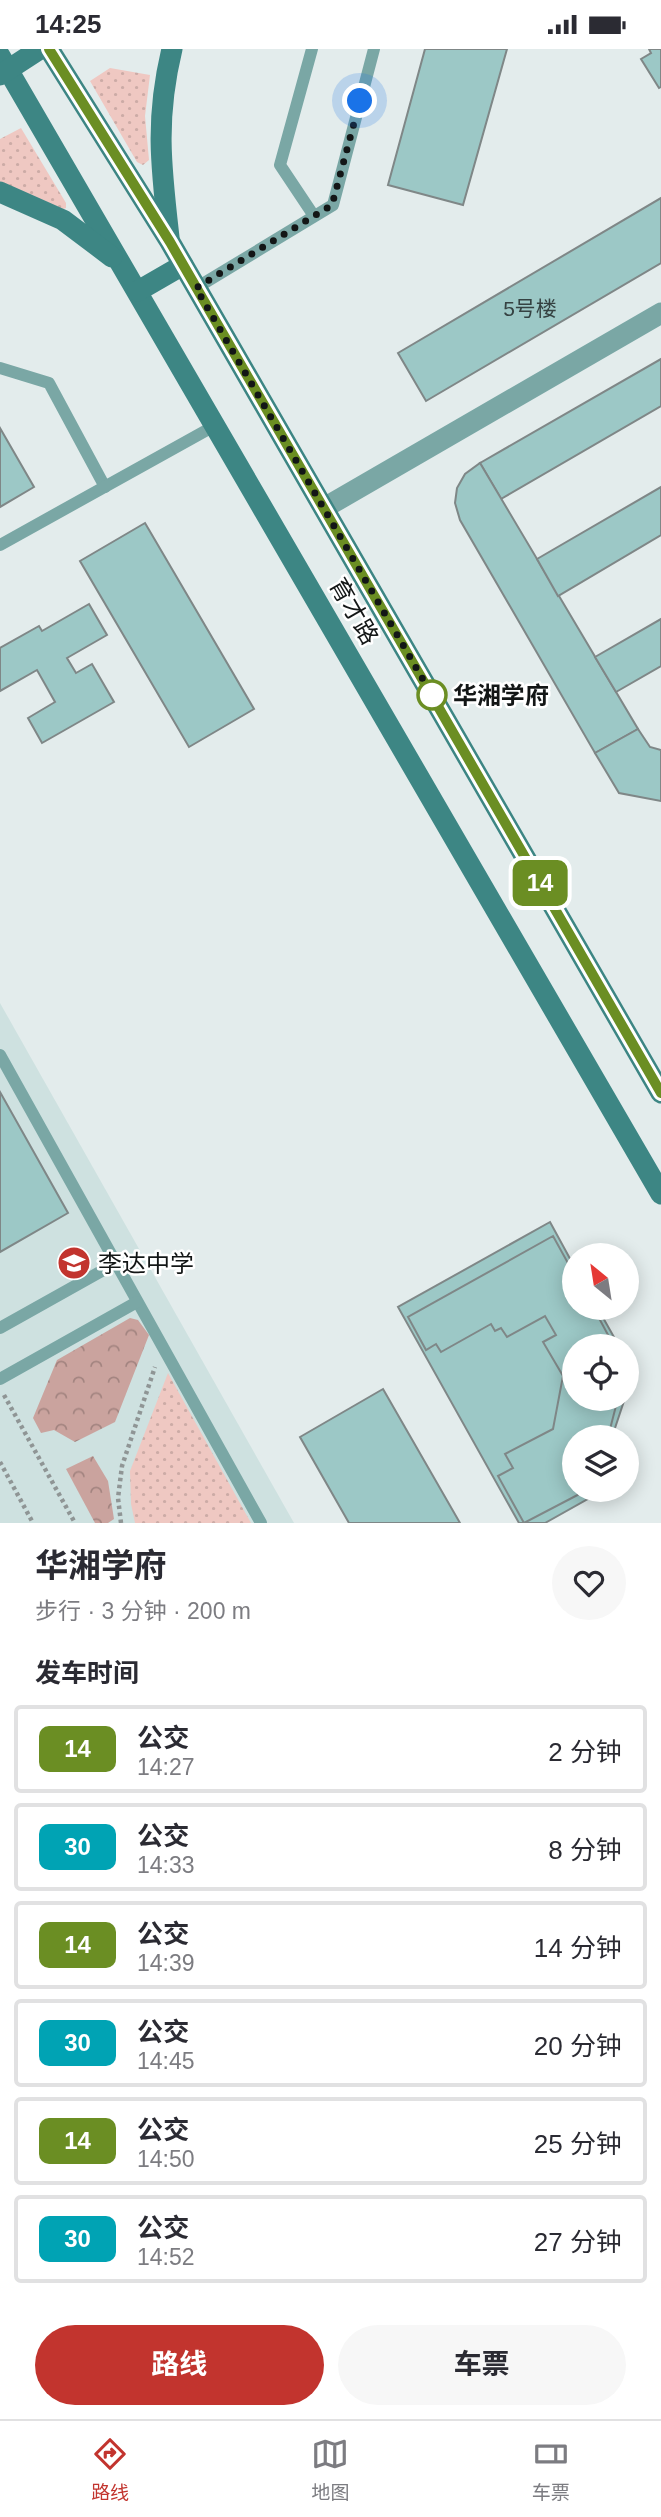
<!DOCTYPE html>
<html lang="zh">
<meta charset="utf-8">
<style>
:root{--surface:#fff;--page:#f7f7f7;--text:#2b2b33;--muted:#7c7c81;--line:#e1e1e2;--accent:#c2342e}
body{margin:0;font-family:Helvetica,"Noto Sans SC",sans-serif;background:var(--page);color:var(--text);height:100vh;display:flex;flex-direction:column;font-size:26px;white-space:nowrap}
*{box-sizing:border-box;margin:0}
p{font-size:23px;color:var(--muted)}
.icon{flex:none;width:38px;height:38px;fill:none;stroke:currentColor;stroke-width:2;stroke-linecap:round;stroke-linejoin:round}
.map{position:relative;height:1474px;overflow:hidden}
.details{display:flex;flex-direction:column;background:var(--surface);flex:1}
.details>*{flex:none}
.badge{padding:0 14px;border-radius:10px;font-size:24px;line-height:46px}
.needle{width:46px;rotate:330deg}
.buttons{position:absolute;left:562px;top:1194px;display:grid;gap:14px}
.buttons a{display:grid;place-items:center;width:77px;height:77px;border-radius:50%;background:var(--surface);box-shadow:0 4px 18px #0003;font-size:35px}
.you{position:absolute;width:35px;height:35px;margin:-18px;border:5px solid #fff;border-radius:50%;background:#1a73e8;box-shadow:0 0 0 10px #1a73e833}
.map>.badge{position:absolute;translate:-50% -50%;box-shadow:0 0 0 4px #fff}
h2{padding:0 35px;font-size:26px;line-height:63px}
.round{display:grid;place-items:center;flex:none;width:74px;height:74px;border-radius:37px;background:var(--page)}
.head{display:flex;align-items:center;justify-content:space-between;height:119px;padding:0 35px}
h1{font-size:33px;font-weight:700;line-height:52px}
.primary-button{display:flex;gap:14px;margin-top:auto;padding:14px 35px}
.primary-button a{flex:1;height:80px;border-radius:42px;background:var(--accent);color:#fff;font-size:28px;font-weight:700;line-height:80px;text-align:center}
.primary-button a+a{background:var(--page);color:var(--text)}
ul{padding:0;list-style:none}
li{display:flex;align-items:center;gap:21px;height:88px;margin:0 14px 10px;padding:0 21px;border:4px solid var(--line);border-radius:7px}
li div{flex:1}
li b{display:block;font-size:26px}
li em{font-style:normal}
li .badge{min-width:77px;font-weight:700;text-align:center}
.status{display:flex;justify-content:space-between;align-items:center;height:49px;padding:0 35px;background:var(--surface);direction:ltr}
.status svg{height:19px;fill:currentColor}
.tabs{display:flex;justify-content:space-around;align-items:center;height:98px;border-top:2px solid var(--line);background:var(--surface);font-size:19px;color:var(--muted)}
.tabs a{display:grid;justify-items:center;gap:4px}
.tabs .selected{color:var(--accent)}
.map>svg:first-child{display:block}
.built{fill:#cee1e0}
.green{fill:url(#green-dots)}
.forest{fill:url(#forest-crowns)}
.building{fill:#9cc8c6;stroke:#7f8787;stroke-width:2}
.lines{fill:none;stroke-linecap:round;stroke-linejoin:round}
.path{stroke:#8f9595;stroke-width:4.5;stroke-dasharray:3.5 3.5;stroke-linecap:butt}
.lane{stroke:#7aa7a5;stroke-width:12}
.street{stroke:#7aa7a5;stroke-width:21}
.secondary{stroke:#3d8684;stroke-width:21}
.line-casing{stroke:#fff;stroke-width:16}
.line{stroke:#6b8e23;stroke-width:10}
.walk{stroke:#131616;stroke-width:7;stroke-dasharray:0 12.6}
.stop-dot{fill:#fff;stroke:#6b8e23;stroke-width:3.5}
.labels{text-anchor:middle;dominant-baseline:central;stroke-width:5;stroke-linejoin:round;paint-order:stroke}
.number-label{font-size:21px;fill:#354242}
.street-label{font-size:24px;fill:#131616;stroke:#fff}
.stop-label{font-size:24px;font-weight:bold;fill:#131616;stroke:#fff;text-anchor:start}
.poi-label{font-size:24px;fill:#131616;stroke:#fff;text-anchor:start}
</style>
<div class="status"><b>14:25</b><svg viewBox="0 0 49 12"><path d="M0 12V9h3v3zM5 12V6h3v6zM10 12V3h3v9zM15 12V0h3v12zM26 1h20v11H26zM47 4h2v5h-2z"/></svg></div>
<div class="map">
<svg width="661" height="1474" viewBox="0 0 661 1474">
<defs>
<pattern id="green-dots" width="8" height="8" patternUnits="userSpaceOnUse" patternTransform="scale(1.75)"><rect width="8" height="8" fill="#efc8c2"/><path d="M2 2h.1M6 6h.1" fill="none" stroke="#ccaba6" stroke-width="1.8" stroke-linecap="round"/></pattern>
<pattern id="forest-crowns" width="20" height="18" patternUnits="userSpaceOnUse" patternTransform="scale(1.75)"><rect width="20" height="18" fill="#caa39e"/><path d="M2 6a3 3 0 1 1 6 0M12 15a3 3 0 1 1 6 0" fill="none" stroke="#a38480"/></pattern>
</defs>
<rect width="100%" height="100%" fill="#e3ecec"/>
<polygon class="built" points="0,954 294,1474 0,1474"/>
<g class="green">
<polygon points="110,19 150,26 145,67 149,111 143,116 137,113 90,32"/>
<polygon points="21,79 66,154 66,159 63,160 0,133 0,90"/>
<polygon points="168,1324 251,1474 135,1474 131,1455 130,1422"/>
</g>
<g class="forest">
<polygon points="130,1269 138,1271 149,1286 115,1373 75,1393 54,1381 41,1384 33,1369 57,1311"/>
<polygon points="93,1407 108,1432 114,1470 108,1474 95,1474 66,1420"/>
</g>
<g class="building">
<polygon points="425,0 507,0 463,156 388,136"/>
<polygon points="649,0 661,0 661,38 659,39 641,10 651,4"/>
<polygon points="661,149 661,214 426,352 398,304"/>
<polygon points="661,310 661,357 501,450 480,414"/>
<polygon points="0,379 34,438 0,458"/>
<polygon points="480,414 638,680 595,704 460,471 455,454 457,439 465,425"/>
<polygon points="661,438 661,486 558,547 537,510"/>
<polygon points="145,474 254,660 189,698 80,512"/>
<polygon points="89,555 107,586 67,609 76,624 92,615 114,653 42,694 28,669 55,653 37,621 0,642 0,599 39,577 42,582"/>
<polygon points="661,570 661,617 616,643 595,608"/>
<polygon points="638,680 650,698 661,701 661,752 619,744 595,704"/>
<polygon points="0,1043 68,1164 0,1203"/>
<polygon points="550,1173 574,1217 574,1258 597,1258 619,1297 574,1297 574,1349 625,1349 612,1388 574,1388 574,1440 595,1440 593,1447 545,1474 519,1474 398,1258"/>
<polygon points="553,1187 574,1225 574,1258 593,1258 614,1297 574,1297 574,1349 618,1349 608,1388 574,1388 574,1440 589,1440 524,1474 498,1427 513,1419 505,1405 553,1380 563,1327 543,1293 556,1286 545,1267 507,1288 501,1279 495,1282 491,1275 441,1303 436,1295 426,1301 408,1268"/>
<polygon points="626,1311 633,1323 626,1343"/>
<polygon points="383,1340 460,1474 349,1474 300,1388"/>
</g>
<g class="lines">
<g class="path">
<polyline points="4,1346 75,1474"/>
<polyline points="0,1413 33,1474"/>
<polyline points="121,1474 118,1449 122,1417 155,1318"/>
</g>
<g class="lane">
<polyline points="312,0 280,116 314,167"/>
<polyline points="196,239 333,156 374,0"/>
<polyline points="0,319 49,334 105,438"/>
<polyline points="0,496 216,376"/>
<polyline points="0,1006 261,1474"/>
<polyline points="0,1279 116,1214"/>
<polyline points="0,1330 137,1253"/>
</g>
<polyline class="street" points="324,459 661,264"/>
<g class="secondary">
<polyline points="49,0 170,193 661,1044"/>
<polyline points="0,7 661,1145"/>
<polyline points="0,26 40,0"/>
<polyline points="0,143 63,171 112,208"/>
<path d="M169 188C161 118 155 70 172 0"/>
<polyline points="138,242 183,216"/>
</g>
</g>
<g class="lines">
<defs>
<polyline id="line" points="49,0 170,193 661,1044"/>
</defs>
<use href="#line" class="line-casing"/>
<use href="#line" class="line"/>
<polyline class="walk" points="360,52 332,156 196,239 432,646"/>
</g>
<defs>
<symbol id="school-disc" viewBox="-11 -11 22 22"><circle r="9.5" fill="#c2342e" stroke="#fff"/><path d="M0-5L7-2L0 1L-7-2ZM-4 1L0 2.5L4 1V4Q0 6-4 4Z" fill="#fff"/></symbol>
</defs>
<g fill-rule="evenodd">
<use href="#school-disc" x="55" y="1195" width="38" height="38"/>
</g>
<circle class="stop-dot" cx="432" cy="646" r="14"/>
<g class="labels">
<g class="number-label">
<text x="530" y="259">5号楼</text>
</g>
<g class="street-label">
<text transform="translate(354 562) rotate(60)">育才路</text>
</g>
<g class="stop-label">
<text x="453" y="646">华湘学府</text>
</g>
<g class="poi-label">
<text x="98" y="1214">李达中学</text>
</g>
</g>
</svg>
<div class="buttons">
<a><svg class="needle" viewBox="-14 -14 28 28"><path d="M0-13l5 13h-10z" fill="#e53935"/><path d="M0 13l5-13h-10z" fill="#7c7c81"/></svg></a>
<a><svg class="icon" aria-label="locate" viewBox="0 0 24 24"><circle cx="12" cy="12" r="6"/><path d="M12 2v4M12 18v4M2 12h4M18 12h4"/></svg></a>
<a><svg class="icon" aria-label="layers" viewBox="0 0 24 24"><path d="M12 4l9 5-9 5-9-5zM3 14l9 5 9-5"/></svg></a>
</div>
<div class="you" style="left:360px;top:52px"></div>
<b class="badge" style="left:540px;top:834px;background:#6b8e23;color:#fff">14</b>
</div>
<section class="details">
<div class="head"><div><h1>华湘学府</h1><p>步行 · 3 分钟 · 200 m</p></div><a class="round"><svg class="icon" aria-label="heart" viewBox="0 0 24 24"><path d="M12 20l-8-8c-3-5 5-10 8-4 3-6 11-1 8 4z"/></svg></a></div>
<h2>发车时间</h2>
<ul>
<li><span class="badge" style="background:#6b8e23;color:#fff">14</span><div><b>公交</b><p>14:27</p></div><em>2 分钟</em></li>
<li><span class="badge" style="background:#00a3b4;color:#fff">30</span><div><b>公交</b><p>14:33</p></div><em>8 分钟</em></li>
<li><span class="badge" style="background:#6b8e23;color:#fff">14</span><div><b>公交</b><p>14:39</p></div><em>14 分钟</em></li>
<li><span class="badge" style="background:#00a3b4;color:#fff">30</span><div><b>公交</b><p>14:45</p></div><em>20 分钟</em></li>
<li><span class="badge" style="background:#6b8e23;color:#fff">14</span><div><b>公交</b><p>14:50</p></div><em>25 分钟</em></li>
<li><span class="badge" style="background:#00a3b4;color:#fff">30</span><div><b>公交</b><p>14:52</p></div><em>27 分钟</em></li>
</ul>
<div class="primary-button"><a>路线</a><a>车票</a></div>
</section>
<nav class="tabs">
<a class="selected"><svg class="icon" aria-label="directions" viewBox="0 0 24 24"><path d="M12 3l9 9-9 9-9-9zM9 14v-3h6M13 9l2 2-2 2"/></svg>路线</a>
<a><svg class="icon" aria-label="map" viewBox="0 0 24 24"><path d="M3 6l6-2 6 2 6-2v14l-6 2-6-2-6 2zM9 4v14M15 6v14"/></svg>地图</a>
<a><svg class="icon" aria-label="tickets" viewBox="0 0 24 24"><path d="M3 7h18v10H3zM15 7v10"/></svg>车票</a>
</nav>
